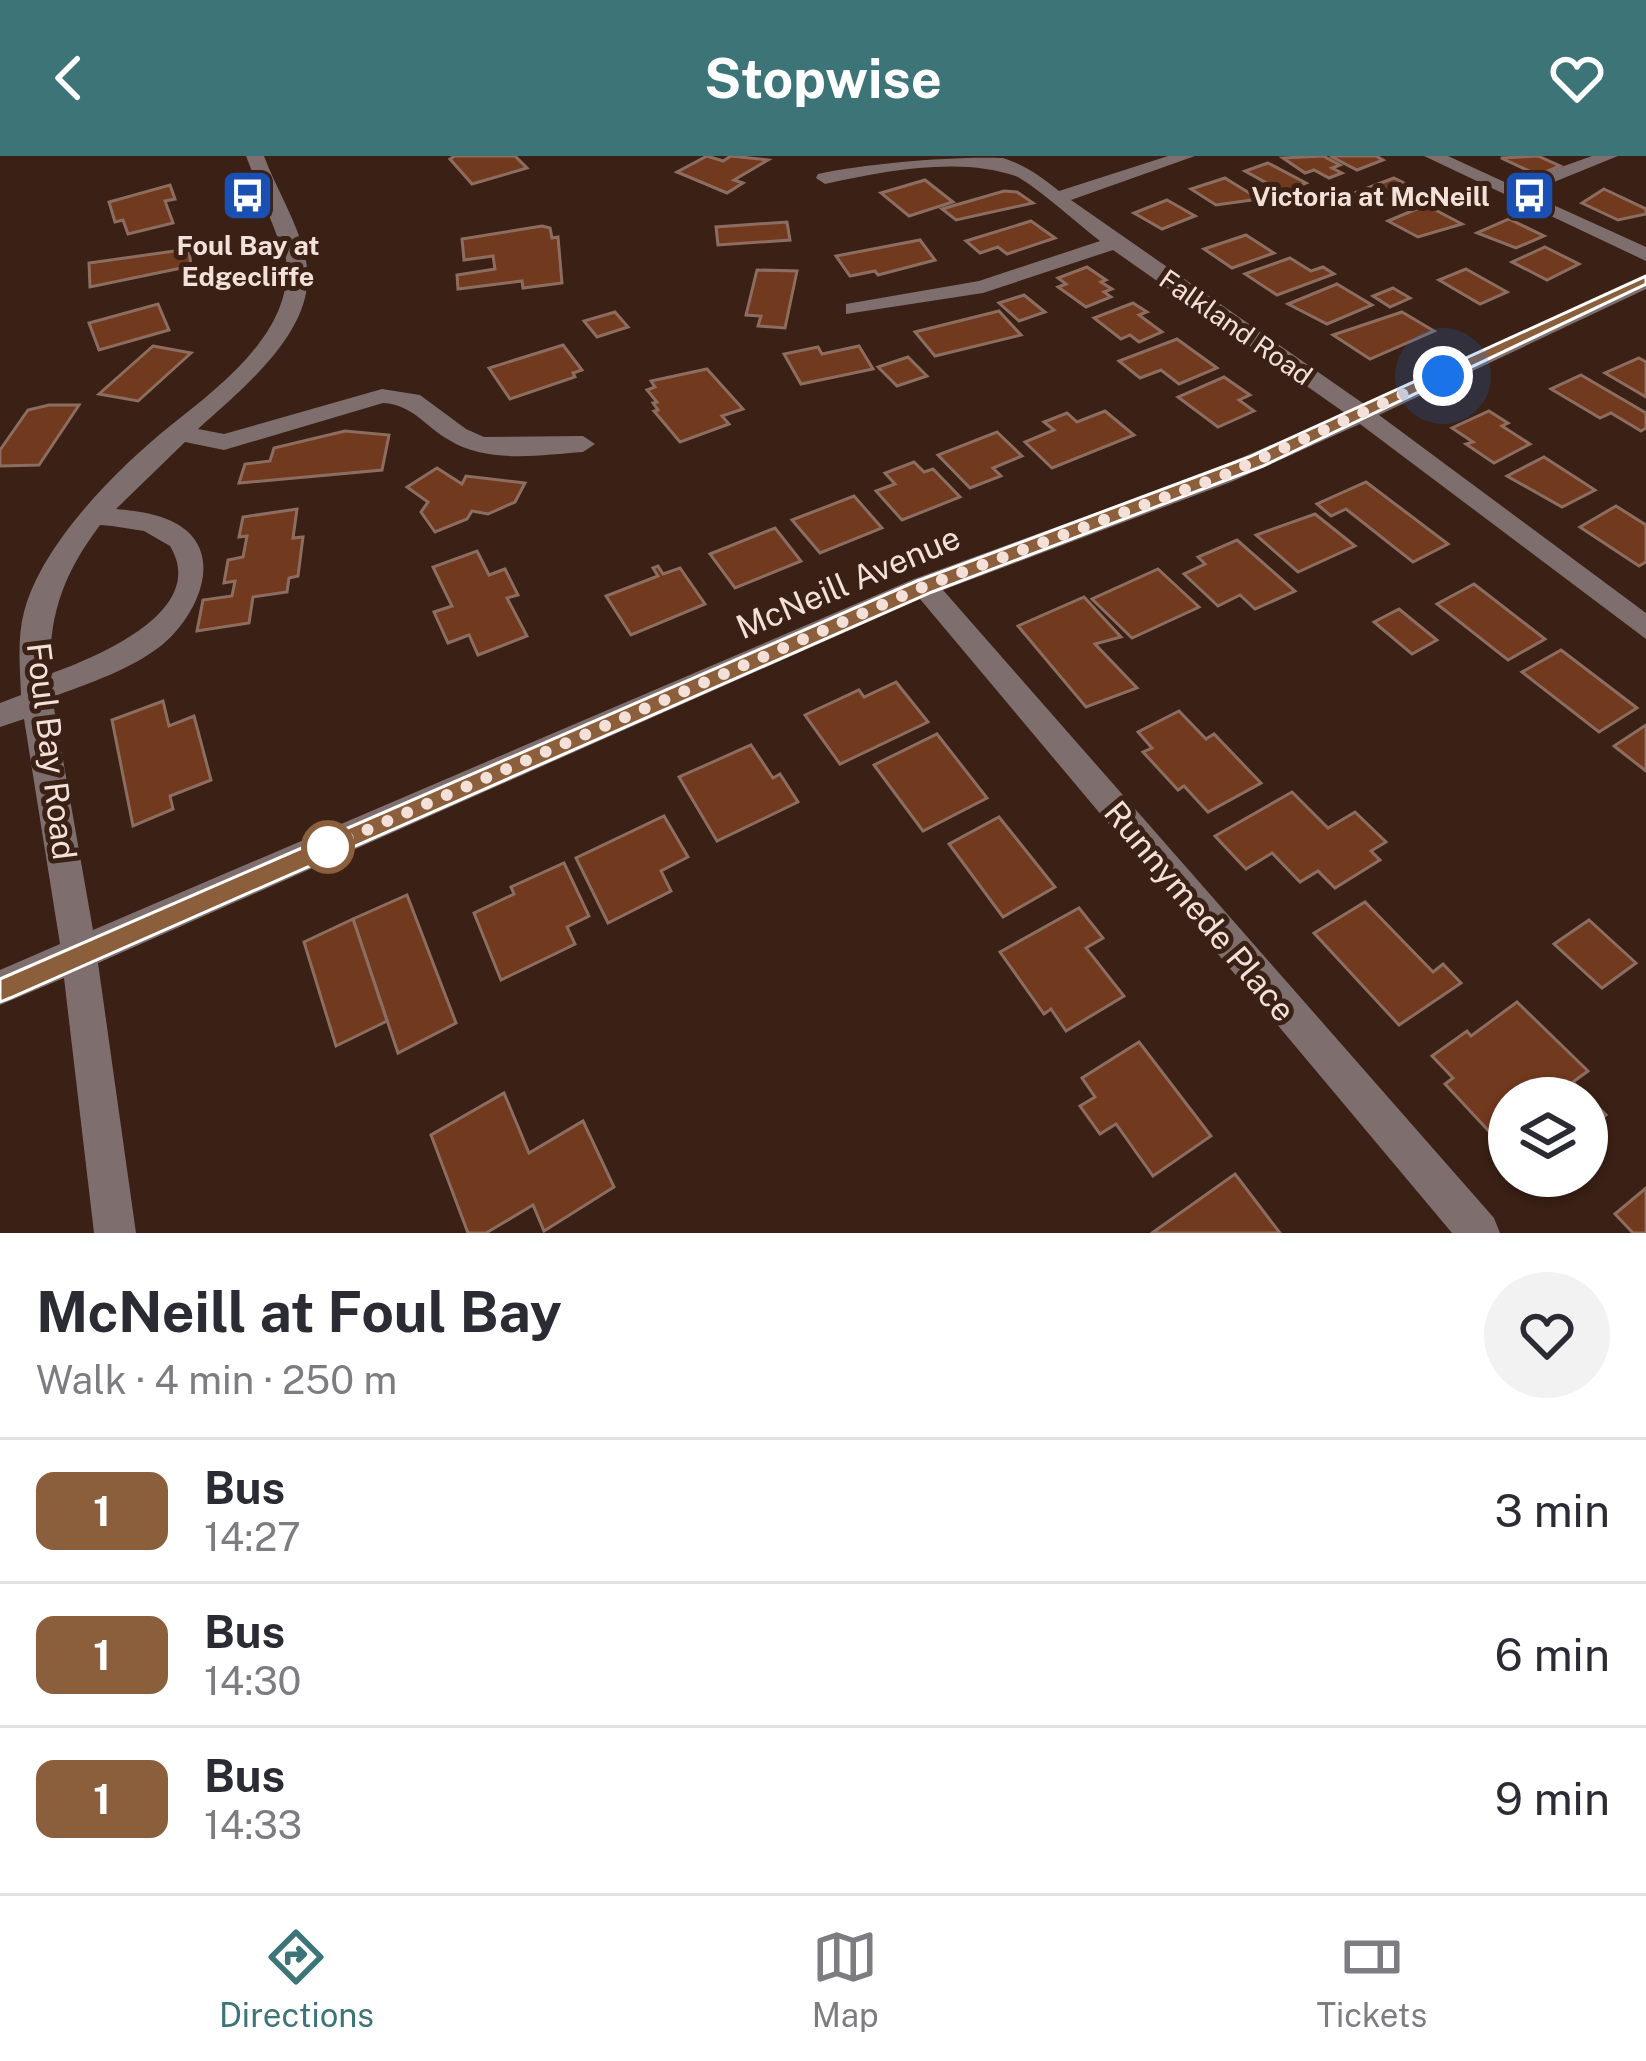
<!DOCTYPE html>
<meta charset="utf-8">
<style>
:root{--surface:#fff;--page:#f2f2f3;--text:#2b2b33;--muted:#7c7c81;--line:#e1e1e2;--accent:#3d7478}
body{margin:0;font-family:"Public Sans",sans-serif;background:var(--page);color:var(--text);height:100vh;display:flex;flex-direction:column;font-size:45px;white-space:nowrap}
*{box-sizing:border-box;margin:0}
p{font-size:39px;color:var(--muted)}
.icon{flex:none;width:66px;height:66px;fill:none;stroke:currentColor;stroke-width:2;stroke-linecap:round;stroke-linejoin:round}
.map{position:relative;height:1077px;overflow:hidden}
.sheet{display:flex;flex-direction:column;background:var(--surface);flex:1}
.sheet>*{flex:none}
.badge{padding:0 24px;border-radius:18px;font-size:42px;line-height:78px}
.buttons{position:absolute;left:1488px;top:921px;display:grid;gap:24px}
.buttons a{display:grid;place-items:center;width:120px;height:120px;border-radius:50%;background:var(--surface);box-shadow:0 3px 9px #0004;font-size:60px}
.you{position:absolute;width:60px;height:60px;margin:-30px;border:9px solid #fff;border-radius:50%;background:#1a73e8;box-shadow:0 0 0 18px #1a73e833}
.map>.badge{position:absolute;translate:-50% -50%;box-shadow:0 0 0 6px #fff}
.round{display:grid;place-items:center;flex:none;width:126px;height:126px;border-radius:63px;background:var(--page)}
.overview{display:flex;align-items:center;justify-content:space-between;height:204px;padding:0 36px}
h1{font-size:57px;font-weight:700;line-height:90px}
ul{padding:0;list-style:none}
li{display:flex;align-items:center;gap:36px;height:144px;padding:0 36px;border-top:3px solid var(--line)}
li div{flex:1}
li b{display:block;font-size:45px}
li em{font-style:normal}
li .badge{min-width:132px;font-weight:700;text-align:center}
header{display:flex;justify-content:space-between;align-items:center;height:156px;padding:0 36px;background:var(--accent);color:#fff;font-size:54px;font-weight:700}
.dock{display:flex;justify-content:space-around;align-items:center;height:168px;border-top:3px solid var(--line);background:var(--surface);font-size:33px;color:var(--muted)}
.dock a{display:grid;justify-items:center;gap:6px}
.dock .on{color:var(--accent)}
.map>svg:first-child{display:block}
.building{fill:#71391e;stroke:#8c6d60;stroke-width:3}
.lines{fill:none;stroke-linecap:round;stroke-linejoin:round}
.minor{fill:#7e6e6d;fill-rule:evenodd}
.line{fill:#8b5e3c;stroke:#fff;stroke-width:3}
.walk{stroke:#f2e0d9;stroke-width:12;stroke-dasharray:0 21.6}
.stop-dot{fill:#fff;stroke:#8b5e3c;stroke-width:6}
.labels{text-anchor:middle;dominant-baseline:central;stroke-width:10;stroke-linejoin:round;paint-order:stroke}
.far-poi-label{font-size:27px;font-weight:bold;fill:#f2e0d9;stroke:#3a2015;text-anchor:end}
.far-street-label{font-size:27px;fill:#f2e0d9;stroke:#3a2015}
.street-label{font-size:33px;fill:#f2e0d9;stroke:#3a2015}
</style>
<header><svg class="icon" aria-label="back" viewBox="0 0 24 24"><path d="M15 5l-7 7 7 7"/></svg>Stopwise<svg class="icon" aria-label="heart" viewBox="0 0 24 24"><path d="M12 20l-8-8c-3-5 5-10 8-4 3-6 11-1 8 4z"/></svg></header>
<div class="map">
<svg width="1646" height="1077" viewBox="0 0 1646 1077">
<rect width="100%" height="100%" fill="#3a2015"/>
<g class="building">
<polygon points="455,0 515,0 527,12 472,28 450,3"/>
<polygon points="707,0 723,5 731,0 768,4 734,24 743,27 727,37 677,16"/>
<polygon points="1323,0 1340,9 1332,12 1342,17 1329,22 1314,14 1305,17 1283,2"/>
<polygon points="1330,0 1376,0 1383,4 1357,14"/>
<polygon points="1538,0 1560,10 1538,19 1501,2"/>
<polygon points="1268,7 1306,27 1283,36 1245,15"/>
<polygon points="1225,22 1259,43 1216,49 1191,33"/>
<polygon points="1394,22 1429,39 1396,53 1354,37"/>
<polygon points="925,24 953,46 909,60 881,37"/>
<polygon points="170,29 175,43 165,45 173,67 128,78 123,64 115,66 109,46"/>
<polygon points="1604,33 1646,53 1646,58 1618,64 1582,47"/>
<polygon points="1004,35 1017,36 1033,47 956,64 942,53"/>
<polygon points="1167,44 1195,60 1162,73 1134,57"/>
<polygon points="1426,49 1462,68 1418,81 1388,65"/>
<polygon points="1509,63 1544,80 1516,92 1477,77"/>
<polygon points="1031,65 1055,82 1007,98 998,91 980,97 966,85"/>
<polygon points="787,66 790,84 718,89 716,71"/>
<polygon points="542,70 550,72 552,82 558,81 562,127 523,132 522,125 458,133 457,119 495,113 493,100 464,104 462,83"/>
<polygon points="1246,79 1274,97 1232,112 1204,93"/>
<polygon points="920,84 935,104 878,119 875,115 850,120 836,100"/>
<polygon points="1545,91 1579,108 1547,124 1512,106"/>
<polygon points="189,93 191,110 90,131 89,107"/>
<polygon points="1290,102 1311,115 1323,111 1334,118 1277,139 1245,118"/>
<polygon points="1087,111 1106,124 1101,126 1112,133 1104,136 1111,141 1086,151 1058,131 1066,128 1058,122"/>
<polygon points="1466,113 1507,136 1480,148 1439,124"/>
<polygon points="757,114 797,115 785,172 758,170 761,160 746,159"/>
<polygon points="1337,128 1372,149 1327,168 1288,148"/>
<polygon points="1393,132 1410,142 1390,151 1373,140"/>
<polygon points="1024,139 1045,156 1019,165 999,147"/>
<polygon points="1133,147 1147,156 1139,159 1162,176 1139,186 1130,179 1121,183 1094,162"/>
<polygon points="158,148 169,174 99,194 89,167"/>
<polygon points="999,155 1021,179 935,200 915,176"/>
<polygon points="615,156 628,171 597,181 584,165"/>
<polygon points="1402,156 1434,175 1370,203 1333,179"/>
<polygon points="1177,183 1217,212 1179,228 1161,214 1140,222 1119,205"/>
<polygon points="563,189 582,214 573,217 575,221 510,243 489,212"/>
<polygon points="153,190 191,197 138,245 99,238"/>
<polygon points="859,190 873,213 801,228 784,198 818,191 822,198"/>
<polygon points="908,201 927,220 897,230 878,211"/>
<polygon points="1639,202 1646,206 1646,241 1605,217"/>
<polygon points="707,213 743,253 722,260 729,268 680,286 654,255 658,254 653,247 657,246 647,234 655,231 651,225"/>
<polygon points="1581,219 1646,257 1646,272 1641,275 1611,257 1600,262 1551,233"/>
<polygon points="1224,221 1250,239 1239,244 1254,255 1218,271 1178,241"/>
<polygon points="49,249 79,249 39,309 0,310 0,294 28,254"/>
<polygon points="1105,255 1134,279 1052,312 1025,286 1054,274 1044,266 1067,257 1077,266"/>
<polygon points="1489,255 1508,267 1502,270 1530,288 1494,307 1466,288 1473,286 1452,272"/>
<polygon points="345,275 389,279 382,314 239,327 245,308 270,305 274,292"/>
<polygon points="997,276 1022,300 993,312 1001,320 970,332 938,299"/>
<polygon points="1544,301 1595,334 1562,351 1507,320"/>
<polygon points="914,306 924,316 933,313 960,341 902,364 876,335 895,328 885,317"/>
<polygon points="437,312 462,328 466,320 525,327 515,346 488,358 472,355 467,363 435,376 421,356 428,346 407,331"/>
<polygon points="1366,326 1448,388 1413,406 1346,353 1331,360 1317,348"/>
<polygon points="854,340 882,372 820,397 792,364"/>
<polygon points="1616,350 1646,369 1646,406 1639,410 1580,371"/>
<polygon points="297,353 293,382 303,381 298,420 289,422 287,436 253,441 249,467 197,475 203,444 232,440 235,425 224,427 228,404 243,401 247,380 239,381 243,361"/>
<polygon points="1315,358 1355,390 1298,416 1256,379"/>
<polygon points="775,372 801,405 735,432 710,398"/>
<polygon points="1237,384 1295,435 1255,453 1240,439 1218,450 1184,418 1205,408 1198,401"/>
<polygon points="477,395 489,419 505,413 518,439 507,442 527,480 478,499 469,479 448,487 434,456 452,450 433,411"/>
<polygon points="658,410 663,418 680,412 705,448 631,479 606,440 658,420 653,412"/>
<polygon points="1158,413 1199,451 1132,482 1092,443"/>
<polygon points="1474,428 1545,483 1508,504 1437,448"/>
<polygon points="1084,441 1121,481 1095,488 1137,532 1086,551 1018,470"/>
<polygon points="1399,453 1437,484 1412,498 1374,466"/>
<polygon points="1561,494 1637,552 1599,576 1522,516"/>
<polygon points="896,526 928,566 840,608 805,559 859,534 864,541"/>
<polygon points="163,545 169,570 194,560 211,624 170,640 173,653 133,670 112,564"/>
<polygon points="1179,555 1206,583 1214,578 1261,627 1208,656 1184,630 1178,634 1143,596 1152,592 1138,576"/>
<polygon points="1646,569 1646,615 1614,590"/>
<polygon points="937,578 987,642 923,675 874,609"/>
<polygon points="751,589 773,622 780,618 798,646 717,685 679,621"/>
<polygon points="1292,636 1328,672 1355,656 1386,686 1371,695 1380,704 1335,732 1318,715 1300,726 1272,697 1246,713 1215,680"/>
<polygon points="664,660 688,701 661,715 671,735 608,767 576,702"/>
<polygon points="999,661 1055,731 1003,761 949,688"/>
<polygon points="564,707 589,760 567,771 575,788 501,824 474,757 514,738 511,731"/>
<polygon points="407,739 456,867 398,897 353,763"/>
<polygon points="1365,746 1433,816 1443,808 1461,827 1399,869 1314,777"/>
<polygon points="1079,752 1103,782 1086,792 1124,840 1066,875 1051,853 1044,858 1000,796"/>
<polygon points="353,763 387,865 336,890 304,786"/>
<polygon points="1589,764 1636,807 1602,832 1554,788"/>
<polygon points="1517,846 1588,915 1573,926 1606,959 1587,975 1587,942 1509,942 1509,977 1498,985 1445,928 1453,922 1432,900 1467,875 1471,880"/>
<polygon points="1139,886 1211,980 1153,1020 1116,968 1100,978 1080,950 1095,941 1082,922"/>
<polygon points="504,937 529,997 583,965 614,1031 544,1075 533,1049 486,1077 468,1077 431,979"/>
<polygon points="1235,1018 1280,1077 1152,1077"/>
<polygon points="1646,1032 1646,1077 1633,1077 1615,1058"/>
</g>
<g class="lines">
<g class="minor">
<path d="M246 0H264C277 35 299 68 306 105 320 172 242 233 198 273L224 278 382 233 420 239 466 273 484 281 583 280 595 288 583 296C540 299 488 308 449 284 424 270 414 249 383 247L224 294 185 286 116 353C139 355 169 359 187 375 223 407 193 464 162 489 130 514 90 527 52 541L93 774 914 423 1213 314 1345 257 1113 94 983 137 846 158V148L979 125 1100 85C1074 65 1047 39 1018 21 961 0 885 15 825 28L816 22 818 18C866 7 957 0 1003 2 1025 9 1042 21 1059 35L1168 0H1195L1071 44 1364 248 1646 119V133L1379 259 1646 457V483L1360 268 1231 326 943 434 1494 1062 1500 1077H1452L920 443 98 807 136 1077H94L64 822 0 849V814L60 788 24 563 0 571V547L21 539C20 512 17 482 24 456 42 387 118 312 170 270 219 231 295 175 286 103ZM112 370 144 375 170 390C210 456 94 502 50 518 49 457 64 417 100 369Z"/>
<polygon points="1424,0 1448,0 1511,29 1592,0 1618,0 1527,37 1646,91 1646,105"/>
</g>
</g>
<polygon class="line" points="1646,120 1646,128 1263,310 932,436 10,842 0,846 0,823 917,425 1249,301"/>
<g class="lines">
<polyline class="walk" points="328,691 925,430 1222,320 1443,220"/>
</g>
<defs>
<symbol id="bus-square" viewBox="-11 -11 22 22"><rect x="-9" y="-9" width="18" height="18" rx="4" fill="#1a4fb4" stroke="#3a2015"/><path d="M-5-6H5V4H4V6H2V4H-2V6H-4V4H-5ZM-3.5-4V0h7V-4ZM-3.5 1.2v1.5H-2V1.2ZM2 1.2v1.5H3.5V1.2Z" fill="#fff"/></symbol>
</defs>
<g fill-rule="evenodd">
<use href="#bus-square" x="218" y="10" width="59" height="59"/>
<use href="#bus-square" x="1500" y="10" width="59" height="59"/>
</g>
<circle class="stop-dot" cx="328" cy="691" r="24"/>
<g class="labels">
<g class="far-poi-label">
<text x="1490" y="40">Victoria at McNeill</text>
<text x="248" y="89" text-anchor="middle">Foul Bay at<tspan x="248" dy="31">Edgecliffe</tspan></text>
</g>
<g class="far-street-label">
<text transform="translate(1236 171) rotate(35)">Falkland Road</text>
</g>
<g class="street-label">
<text transform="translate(848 426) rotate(-23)">McNeill Avenue</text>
<text transform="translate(52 595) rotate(83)">Foul Bay Road</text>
<text transform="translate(1200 755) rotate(50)">Runnymede Place</text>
</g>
</g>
</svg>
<div class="buttons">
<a><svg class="icon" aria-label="layers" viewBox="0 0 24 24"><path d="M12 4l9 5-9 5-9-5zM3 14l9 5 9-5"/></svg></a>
</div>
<div class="you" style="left:1443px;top:220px"></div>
</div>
<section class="sheet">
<div class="overview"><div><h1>McNeill at Foul Bay</h1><p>Walk · 4 min · 250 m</p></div><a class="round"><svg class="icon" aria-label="heart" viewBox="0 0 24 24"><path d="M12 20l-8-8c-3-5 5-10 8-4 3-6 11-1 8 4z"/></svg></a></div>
<ul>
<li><span class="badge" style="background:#8b5e3c;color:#fff">1</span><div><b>Bus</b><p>14:27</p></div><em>3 min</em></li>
<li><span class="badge" style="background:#8b5e3c;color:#fff">1</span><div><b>Bus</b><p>14:30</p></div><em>6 min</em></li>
<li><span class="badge" style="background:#8b5e3c;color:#fff">1</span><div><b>Bus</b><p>14:33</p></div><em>9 min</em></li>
</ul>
</section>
<nav class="dock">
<a class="on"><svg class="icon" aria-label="directions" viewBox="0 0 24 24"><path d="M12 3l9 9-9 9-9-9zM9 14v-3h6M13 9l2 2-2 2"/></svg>Directions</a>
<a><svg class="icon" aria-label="map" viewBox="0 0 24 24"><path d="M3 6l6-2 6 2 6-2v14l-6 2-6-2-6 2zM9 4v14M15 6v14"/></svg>Map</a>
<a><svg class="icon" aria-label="tickets" viewBox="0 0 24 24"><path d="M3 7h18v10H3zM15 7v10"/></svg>Tickets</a>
</nav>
